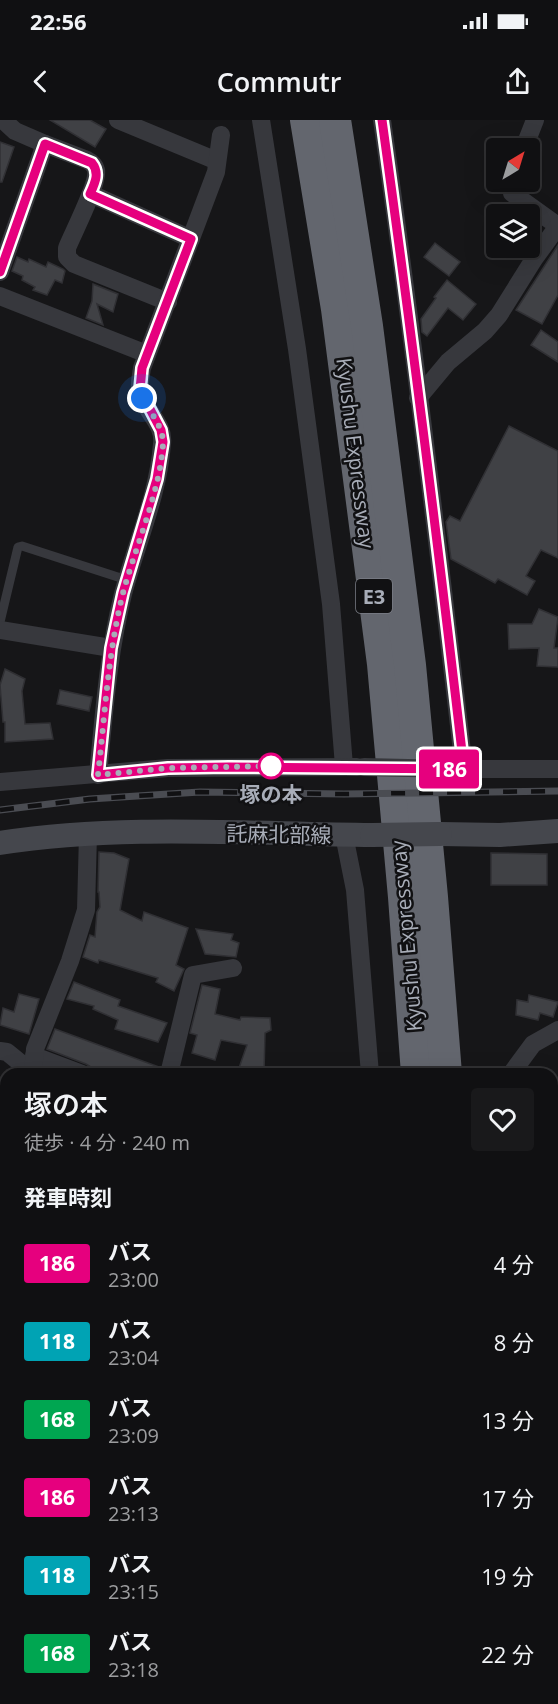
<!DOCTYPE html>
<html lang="ja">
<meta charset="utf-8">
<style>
:root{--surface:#101012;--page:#19191b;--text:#f1f3f6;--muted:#9c9d9f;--line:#303032}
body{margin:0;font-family:"Open Sans","Noto Sans JP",sans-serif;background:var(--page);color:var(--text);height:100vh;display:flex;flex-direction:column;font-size:22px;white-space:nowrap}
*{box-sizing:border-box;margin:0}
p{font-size:20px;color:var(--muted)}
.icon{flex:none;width:33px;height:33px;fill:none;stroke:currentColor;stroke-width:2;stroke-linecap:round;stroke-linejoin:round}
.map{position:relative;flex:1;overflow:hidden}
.panel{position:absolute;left:0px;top:948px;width:558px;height:636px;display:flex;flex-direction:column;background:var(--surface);border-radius:18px 18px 0 0;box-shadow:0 6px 24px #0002,0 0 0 2px var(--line)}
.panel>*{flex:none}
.badge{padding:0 12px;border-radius:4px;font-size:21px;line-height:39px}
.needle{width:39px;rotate:38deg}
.controls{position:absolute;left:486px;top:18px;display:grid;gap:12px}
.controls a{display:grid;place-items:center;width:54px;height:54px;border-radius:6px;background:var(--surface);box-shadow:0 6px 24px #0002,0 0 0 2px var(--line);font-size:30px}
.you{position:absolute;width:30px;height:30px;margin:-15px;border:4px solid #fff;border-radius:50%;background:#1a73e8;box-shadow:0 0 0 9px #1a73e833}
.map>.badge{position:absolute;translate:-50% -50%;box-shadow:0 0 0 3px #fff}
h2{padding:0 24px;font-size:22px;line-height:54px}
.round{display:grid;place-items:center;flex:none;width:63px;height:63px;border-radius:6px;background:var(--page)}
.head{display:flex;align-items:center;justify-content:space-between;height:102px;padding:0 24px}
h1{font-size:28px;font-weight:600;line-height:45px}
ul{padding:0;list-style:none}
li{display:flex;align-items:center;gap:18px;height:78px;padding:0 24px}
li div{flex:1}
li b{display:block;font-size:22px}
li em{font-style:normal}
li .badge{min-width:66px;font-weight:700;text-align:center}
.status{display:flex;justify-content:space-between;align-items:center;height:42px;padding:0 30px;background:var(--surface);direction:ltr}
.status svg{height:16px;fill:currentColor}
header{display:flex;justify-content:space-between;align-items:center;height:78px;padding:0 24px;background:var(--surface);font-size:27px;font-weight:600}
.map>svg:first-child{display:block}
.forest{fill:url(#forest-crowns)}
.building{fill:#404145;stroke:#303034;stroke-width:1.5}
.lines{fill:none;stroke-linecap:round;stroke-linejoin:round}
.service{stroke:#37383d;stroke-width:9}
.minor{stroke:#37383d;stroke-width:18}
.secondary{stroke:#45474d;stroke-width:24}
.motorway{stroke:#63666e;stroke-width:32}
.rail-casing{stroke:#4a4c52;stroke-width:7}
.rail{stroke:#111113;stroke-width:4.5;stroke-dasharray:14;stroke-linecap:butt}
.minor-bridge{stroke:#37383d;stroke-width:18}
.secondary-bridge{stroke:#45474d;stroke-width:24}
.line-casing{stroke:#fff;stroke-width:14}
.line{stroke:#e6007e;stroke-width:9}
.walk{stroke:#a8adb8;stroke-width:6;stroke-dasharray:0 10.8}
.stop-dot{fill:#fff;stroke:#e6007e;stroke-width:3}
.labels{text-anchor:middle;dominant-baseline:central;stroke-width:5;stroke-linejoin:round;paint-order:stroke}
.shield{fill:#111113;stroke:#7b7e86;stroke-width:1.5}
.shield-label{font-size:20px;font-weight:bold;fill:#a8adb8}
.street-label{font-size:21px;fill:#a8adb8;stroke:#111113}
.stop-label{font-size:21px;font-weight:bold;fill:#a8adb8;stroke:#111113}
</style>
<div class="status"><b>22:56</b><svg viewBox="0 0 49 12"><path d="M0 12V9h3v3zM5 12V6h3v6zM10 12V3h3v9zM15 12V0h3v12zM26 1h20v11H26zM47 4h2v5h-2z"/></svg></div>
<header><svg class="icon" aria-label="back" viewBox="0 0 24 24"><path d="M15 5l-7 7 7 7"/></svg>Commutr<svg class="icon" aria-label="share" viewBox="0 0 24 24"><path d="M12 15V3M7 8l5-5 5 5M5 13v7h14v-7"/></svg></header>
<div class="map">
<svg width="558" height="1584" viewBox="0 0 558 1584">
<defs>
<pattern id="forest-crowns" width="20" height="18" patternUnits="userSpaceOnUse" patternTransform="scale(1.5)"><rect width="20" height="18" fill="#1e261f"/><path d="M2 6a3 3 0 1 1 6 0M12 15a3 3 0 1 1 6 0" fill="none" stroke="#3c433d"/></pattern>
</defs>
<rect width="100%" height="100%" fill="#161618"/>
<polygon class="forest" points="156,1578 312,1578 312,1584 155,1584"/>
<g class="building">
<polygon points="50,0 90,0 106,9 95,27"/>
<polygon points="0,22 14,27 2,62 0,62"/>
<polygon points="435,123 460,142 449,156 424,137"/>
<polygon points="558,125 558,175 542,204 516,190"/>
<polygon points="17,137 28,142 29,139 46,147 48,142 63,149 65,151 62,163 55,160 47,175 33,170 35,167 22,160 23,156 12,151"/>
<polygon points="447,160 476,184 463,200 448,188 427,216 422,212 421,199 436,178 434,177"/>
<polygon points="93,164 118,174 113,192 97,184 103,205 86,198 92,181"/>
<polygon points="541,210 558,222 558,242 531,225"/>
<polygon points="509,306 558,331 558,438 541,430 526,456 535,461 527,475 498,459 495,463 451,439 446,402 450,396 460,401"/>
<polygon points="539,489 558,497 554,528 558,528 558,547 537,546 539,528 509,529 508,504 532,504"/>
<polygon points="5,549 25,559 22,571 25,604 50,603 53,619 5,622 5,602 3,602 0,565"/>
<polygon points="60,570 92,577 89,591 57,584"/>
<polygon points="99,732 114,733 129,739 120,790 142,801 144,792 188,808 176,845 184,849 174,871 156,862 158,858 99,840 98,843 83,837 90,815 95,817 97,792 100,787 99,772 98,772"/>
<polygon points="491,733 547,734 547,765 491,765"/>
<polygon points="196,809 233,814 231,820 239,823 236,837 205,834"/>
<polygon points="74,862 120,880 118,886 167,903 158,922 115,909 118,900 93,889 94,886 67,879"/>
<polygon points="202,865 220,869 215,894 240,900 241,897 270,898 271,910 265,913 264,954 239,954 241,948 239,948 247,925 221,920 215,940 192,933 197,915 190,913"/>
<polygon points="19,874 39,879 29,914 0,905 3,888 14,892"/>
<polygon points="529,875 558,882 553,897 540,893 538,900 516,895 517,880 528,882"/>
<polygon points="55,909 159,947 158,954 106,954 98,951 97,954 93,954 91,947 86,944 47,929"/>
</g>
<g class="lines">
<polyline class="service" points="0,502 18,427 22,426 127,460"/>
<g class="minor">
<polyline points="118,0 217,41"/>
<polyline points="261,0 297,229 331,484 344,646"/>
<path d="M382 0C413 216 439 432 464 649"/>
<path d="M45 24 87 40C91 42 95 45 96 50 99 63 73 113 67 128V137L74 144 168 182"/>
<polyline points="524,28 535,0"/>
<polyline points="512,62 512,73 558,106"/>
<polyline points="91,74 191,119"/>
<polyline points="0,152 45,24 15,11 3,0"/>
<polyline points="0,176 147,234"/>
<polyline points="418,278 448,242 485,211 499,195 534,139 558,106"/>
<polyline points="0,510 111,528"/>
<polyline points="452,649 558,649"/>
<path d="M98 655C104 594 108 534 123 474 136 424 158 376 162 324 165 303 143 290 140 271 139 263 141 255 142 248L216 52 221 15"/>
<polyline points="0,662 168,648 357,647"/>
<polyline points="344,715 355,770 370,954"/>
<polyline points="0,931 7,932 34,954"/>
<polyline points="34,936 82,954"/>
<polyline points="33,953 35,929 70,841 86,790 88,714"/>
<polyline points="169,954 193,855 233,848"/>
<polyline points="511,954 533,924 558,910"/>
<polyline points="552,1106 558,1108"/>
<polyline points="552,1148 558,1150"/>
<polyline points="552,1466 558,1439"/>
<polyline points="393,1578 393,1584"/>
<polyline points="149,1584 150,1578"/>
<polyline points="531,1584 531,1578"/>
</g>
<g class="secondary">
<polyline points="440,714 500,715 558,711"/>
<path d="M0 723C122 704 248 714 372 715"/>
<polyline points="0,1285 6,1285"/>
<polyline points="552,1295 558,1295"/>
</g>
<g class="motorway">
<polyline points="306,0 337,189 383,544 404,777 417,954"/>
<polyline points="335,0 367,206 410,545 432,777 446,954"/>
<polyline points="447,1578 447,1584"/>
<polyline points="473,1578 473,1584"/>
</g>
<defs>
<polyline id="rail" points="0,690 90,679 200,672 344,674 558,671"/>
</defs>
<use href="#rail" class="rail-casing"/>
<use href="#rail" class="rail"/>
<polyline class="minor-bridge" points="364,647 452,649"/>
<polyline class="secondary-bridge" points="372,715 440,714"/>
</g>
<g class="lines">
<defs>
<path id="line" d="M0 152 45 24 92 43C100 53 95 63 90 74L191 119 142 248 140 270 161 310 163 322 157 359 123 473 111 528 98 655 168 648 229 647 464 649C439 432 412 216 382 0"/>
</defs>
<use href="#line" class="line-casing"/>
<use href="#line" class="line"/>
<path class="walk" d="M142 278C150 292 163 306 163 323 161 369 135 428 123 473 108 533 105 594 98 655L168 648 275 646H271"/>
</g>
<circle class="stop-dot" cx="271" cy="646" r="12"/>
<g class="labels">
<rect class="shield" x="356" y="459" width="36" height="34" rx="4.5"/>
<g class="shield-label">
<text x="374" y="476">E3</text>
</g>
<g class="street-label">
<text transform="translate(356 333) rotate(83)">Kyushu Expressway</text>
<text transform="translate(279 714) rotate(1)">託麻北部線</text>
<text transform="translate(406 816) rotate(-95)">Kyushu Expressway</text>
</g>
<g class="stop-label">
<text x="271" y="674">塚の本</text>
</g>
</g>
</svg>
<div class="controls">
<a><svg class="needle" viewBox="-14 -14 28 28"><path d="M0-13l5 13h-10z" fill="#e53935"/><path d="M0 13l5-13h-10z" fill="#9c9d9f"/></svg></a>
<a><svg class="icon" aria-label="layers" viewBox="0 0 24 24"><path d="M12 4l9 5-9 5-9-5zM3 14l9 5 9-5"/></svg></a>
</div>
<div class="you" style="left:142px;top:278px"></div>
<b class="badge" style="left:449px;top:649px;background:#e6007e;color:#fff">186</b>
<section class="panel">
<div class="head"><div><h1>塚の本</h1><p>徒歩 · 4 分 · 240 m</p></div><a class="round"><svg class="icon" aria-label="heart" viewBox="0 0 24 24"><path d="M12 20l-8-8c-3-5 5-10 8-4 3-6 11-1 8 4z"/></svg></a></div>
<h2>発車時刻</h2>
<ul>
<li><span class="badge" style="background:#e6007e;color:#fff">186</span><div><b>バス</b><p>23:00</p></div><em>4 分</em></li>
<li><span class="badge" style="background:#00a3b4;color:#fff">118</span><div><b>バス</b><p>23:04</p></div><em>8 分</em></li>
<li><span class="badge" style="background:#00a651;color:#fff">168</span><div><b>バス</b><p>23:09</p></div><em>13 分</em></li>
<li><span class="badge" style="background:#e6007e;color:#fff">186</span><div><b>バス</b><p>23:13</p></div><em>17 分</em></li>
<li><span class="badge" style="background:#00a3b4;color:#fff">118</span><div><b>バス</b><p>23:15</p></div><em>19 分</em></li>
<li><span class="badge" style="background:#00a651;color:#fff">168</span><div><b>バス</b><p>23:18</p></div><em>22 分</em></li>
</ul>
</section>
</div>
